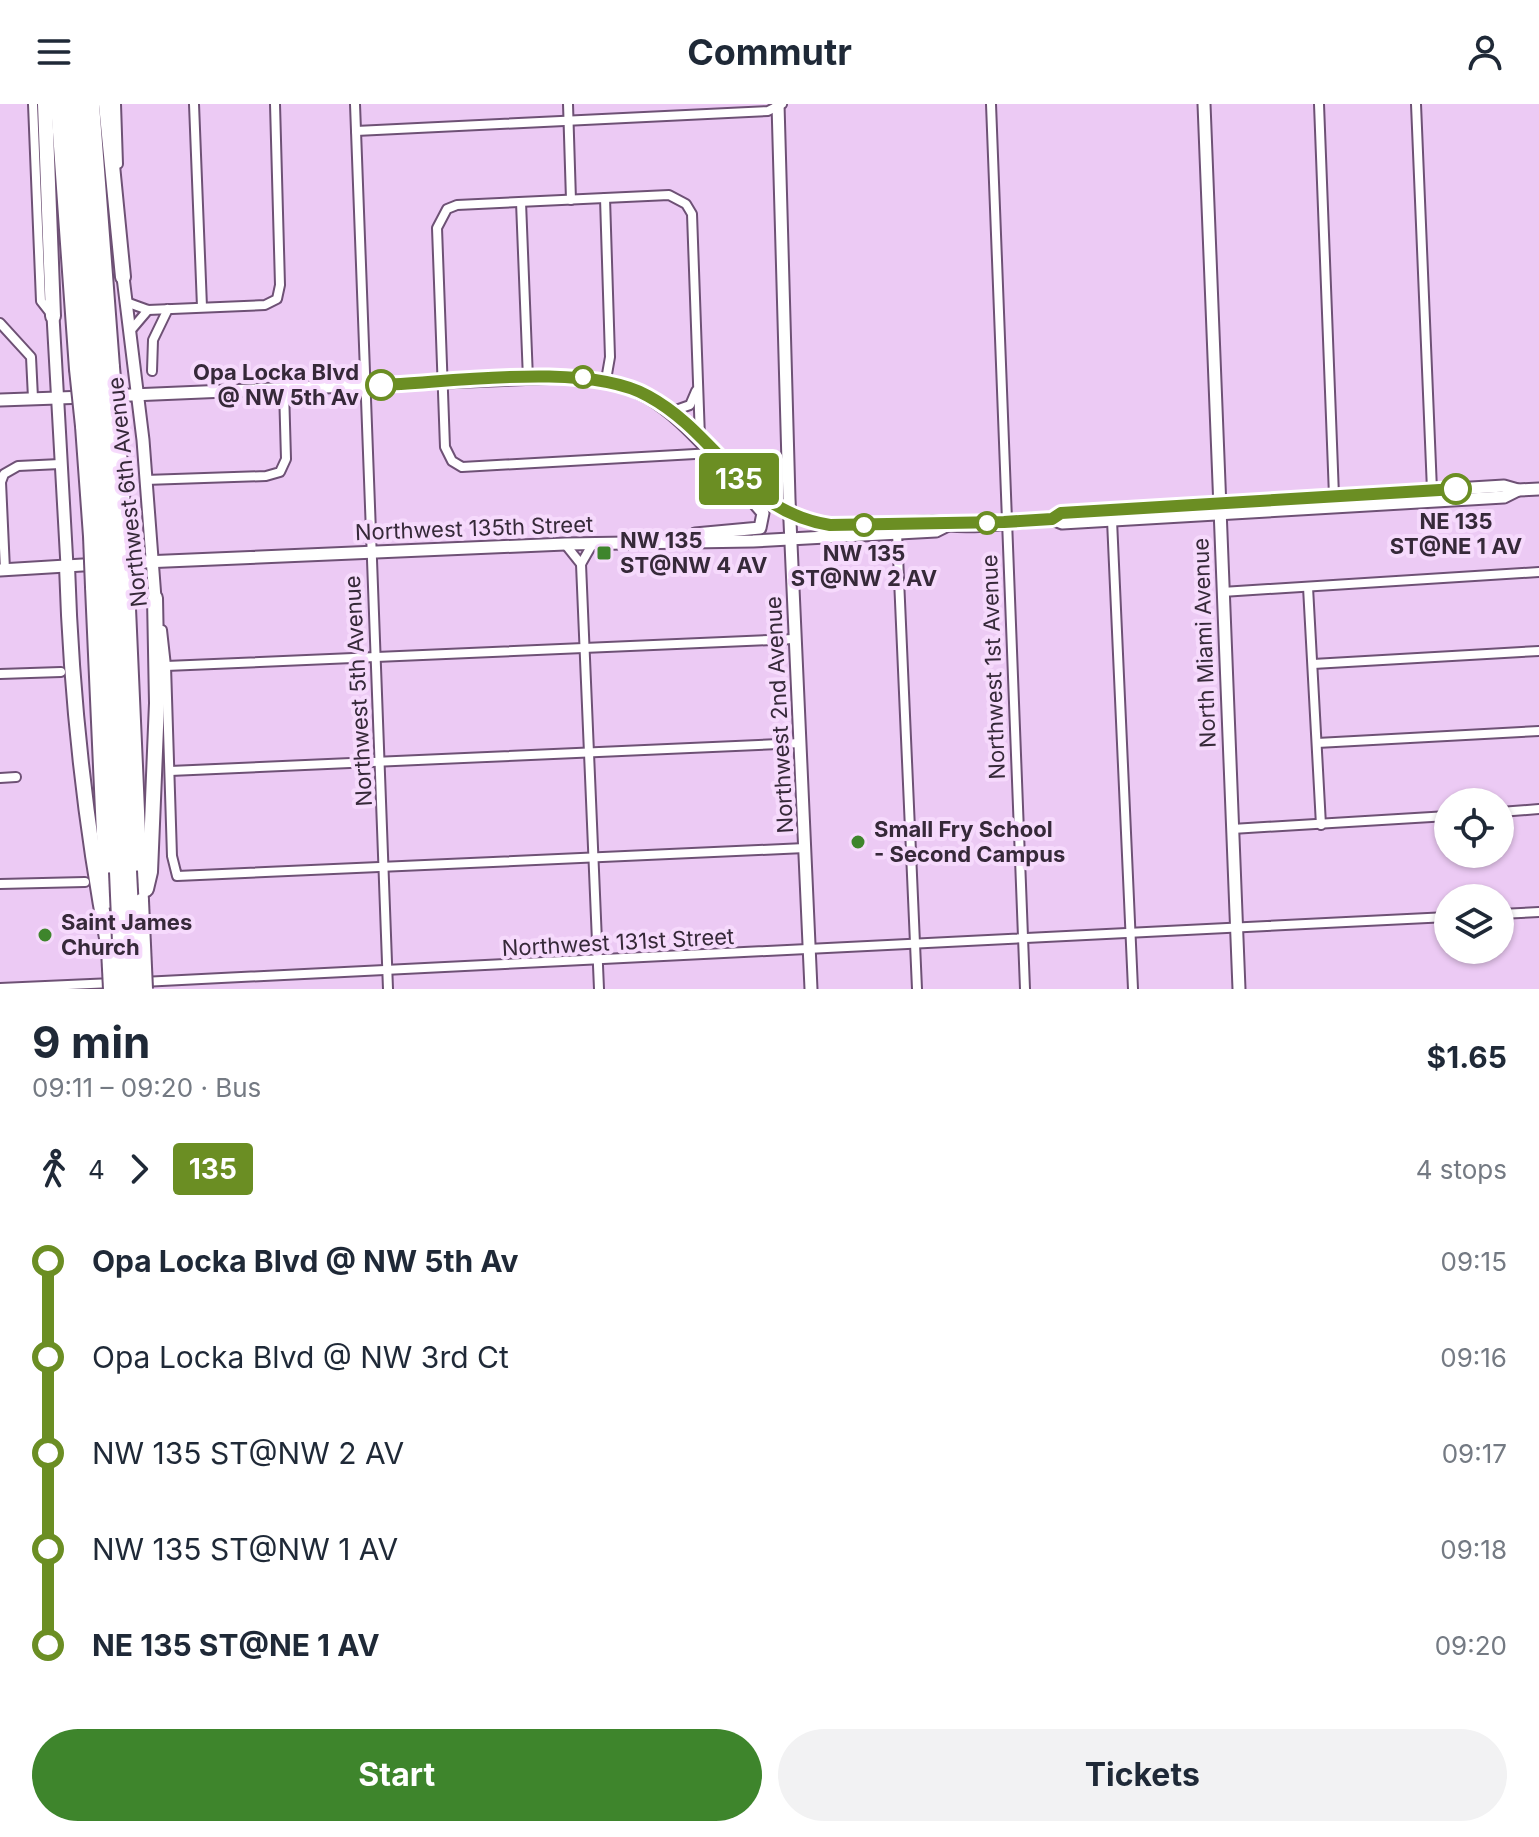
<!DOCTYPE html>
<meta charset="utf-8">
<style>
:root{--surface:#fff;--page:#f2f2f3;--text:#1f2937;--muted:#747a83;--accent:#3e852c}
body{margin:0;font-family:Inter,sans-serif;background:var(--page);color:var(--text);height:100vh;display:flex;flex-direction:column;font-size:30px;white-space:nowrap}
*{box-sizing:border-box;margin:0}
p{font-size:26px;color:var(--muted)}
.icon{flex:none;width:44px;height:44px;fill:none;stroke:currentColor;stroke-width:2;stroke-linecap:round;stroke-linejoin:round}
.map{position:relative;height:885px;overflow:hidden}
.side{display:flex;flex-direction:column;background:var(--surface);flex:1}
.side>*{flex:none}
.badge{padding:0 16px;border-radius:6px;font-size:28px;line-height:52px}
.fabs{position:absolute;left:1434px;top:684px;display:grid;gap:16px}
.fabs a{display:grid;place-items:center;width:80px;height:80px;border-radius:50%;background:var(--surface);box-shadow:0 2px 6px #0004;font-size:40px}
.map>.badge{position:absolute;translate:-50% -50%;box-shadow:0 0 0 4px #fff}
.legs{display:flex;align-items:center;gap:12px;height:88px;padding:0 32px;font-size:26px}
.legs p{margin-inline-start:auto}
.overview{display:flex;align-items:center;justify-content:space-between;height:136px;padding:0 32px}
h1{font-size:44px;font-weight:700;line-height:60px}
.action{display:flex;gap:16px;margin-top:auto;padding:16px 32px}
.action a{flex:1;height:92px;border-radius:48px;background:var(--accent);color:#fff;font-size:32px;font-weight:700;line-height:92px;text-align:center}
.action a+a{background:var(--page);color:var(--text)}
ul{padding:0 32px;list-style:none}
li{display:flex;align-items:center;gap:28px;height:96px;font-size:30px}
li i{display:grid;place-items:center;width:12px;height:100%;margin:0 10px;background:currentColor}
li i::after{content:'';width:20px;height:20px;margin:-10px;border:6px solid;border-radius:50%;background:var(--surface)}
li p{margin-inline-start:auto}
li:first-child i{background:linear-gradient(#0000 50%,currentColor 0)}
li:last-child i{background:linear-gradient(currentColor 50%,#0000 0)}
header{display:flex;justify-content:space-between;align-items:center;height:104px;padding:0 32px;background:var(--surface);font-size:36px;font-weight:700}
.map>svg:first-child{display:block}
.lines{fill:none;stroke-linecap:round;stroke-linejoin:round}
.street-casing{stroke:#6e5175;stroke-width:12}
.secondary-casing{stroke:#6e5175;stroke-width:15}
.highway-casing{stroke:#6e5175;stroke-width:18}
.street{stroke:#fff;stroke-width:8}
.secondary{stroke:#fff;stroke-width:11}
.highway{stroke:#fff;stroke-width:14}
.highway-bridge-casing{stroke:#6e5175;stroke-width:18;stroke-linecap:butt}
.highway-bridge{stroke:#fff;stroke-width:14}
.line-1-casing{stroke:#fff;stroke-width:18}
.line-1{stroke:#6b8e23;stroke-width:12}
.stop-1-dot{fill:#fff;stroke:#6b8e23;stroke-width:4}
.poi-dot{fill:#3e852c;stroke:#f6dafc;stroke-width:3}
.labels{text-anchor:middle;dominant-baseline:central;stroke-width:8;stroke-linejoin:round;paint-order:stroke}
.stop-label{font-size:22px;font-weight:bold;fill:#362939;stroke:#f6dafc}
.street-label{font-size:22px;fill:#362939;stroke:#f6dafc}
.poi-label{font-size:22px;font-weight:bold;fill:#362939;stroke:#f6dafc;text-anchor:start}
</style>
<header><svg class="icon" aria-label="menu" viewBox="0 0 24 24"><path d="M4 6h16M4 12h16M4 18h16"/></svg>Commutr<svg class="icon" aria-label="person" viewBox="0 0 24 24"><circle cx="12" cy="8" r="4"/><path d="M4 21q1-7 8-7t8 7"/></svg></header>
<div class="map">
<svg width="1539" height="885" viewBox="0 0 1539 885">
<rect width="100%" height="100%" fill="#eccaf4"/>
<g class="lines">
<defs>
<g id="street">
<polyline points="33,0 41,197 52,211"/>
<polyline points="116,0 118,60"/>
<polyline points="194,0 202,203"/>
<polyline points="355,0 388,885"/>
<polyline points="568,0 571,96"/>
<polyline points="991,0 1025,885"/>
<polyline points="1319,0 1334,392"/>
<polyline points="1416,0 1432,386"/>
<polyline points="356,27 768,7 782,0"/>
<polyline points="605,94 610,253 606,276"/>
<polyline points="521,98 528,275"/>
<polyline points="126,198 148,206 265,201 277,195 280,181 275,0"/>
<polyline points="0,219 31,253 33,294"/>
<polyline points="131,226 148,206"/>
<polyline points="152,267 153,236 168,205"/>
<polyline points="673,307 690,301 696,287"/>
<polyline points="700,334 692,110 686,100 669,91 457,101 447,105 437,124 445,343 452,357 462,363 713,349"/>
<polyline points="145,376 266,372 280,368 286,355 284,285"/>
<polyline points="1112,416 1133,885"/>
<polyline points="897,429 917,885"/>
<polyline points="593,439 581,460 599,885"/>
<polyline points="565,440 581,460"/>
<polyline points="5,466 1,378 4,370 18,362 60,360"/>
<polyline points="1308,483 1321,721"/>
<polyline points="1222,488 1539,468"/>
<polyline points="162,526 166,562 172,752 177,772 805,744"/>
<polyline points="1313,560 1539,547"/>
<polyline points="166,562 794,535"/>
<polyline points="0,570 61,568"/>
<polyline points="1317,639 1539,627"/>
<polyline points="170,667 801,639"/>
<polyline points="0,674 16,673"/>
<polyline points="1500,708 1539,705"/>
<polyline points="1232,725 1448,712"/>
<polyline points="0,780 85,778"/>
<polyline points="1500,810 1539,808"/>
<polyline points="142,878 1448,813"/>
<polyline points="0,884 113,879"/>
</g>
<g id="secondary">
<polyline points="778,0 789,395 811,885"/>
<polyline points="1204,0 1239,885"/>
<polyline points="123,173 143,336 155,494"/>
<polyline points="53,212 67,462"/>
<path d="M108 292 561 273C689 270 699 374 798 413 840 430 888 418 931 418 937 417 942 420 949 421 982 424 1019 417 1052 415L1062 419 1504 393 1518 386"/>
<polyline points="0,296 86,293"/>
<polyline points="1052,415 1061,409 1504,382 1518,386 1539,385"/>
<polyline points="695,430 760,424 763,409 744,387"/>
<polyline points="120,459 565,440 753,437 936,427 948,421"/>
<polyline points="0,466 99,460"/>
</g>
<g id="highway">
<polyline points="45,0 53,212"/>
<polyline points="58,0 77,265"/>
<polyline points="69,0 88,264"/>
<polyline points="81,0 101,264"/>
<polyline points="92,0 112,263"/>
<polyline points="106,0 123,173"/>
<polyline points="117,320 125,431"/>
<polyline points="106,321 114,431"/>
<polyline points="83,322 91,432"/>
<polyline points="94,322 101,432"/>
<path d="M67 462C71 589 85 720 109 845"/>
<polyline points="117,482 129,767"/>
<polyline points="127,482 141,797"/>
<polyline points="93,483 107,797"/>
<polyline points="104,483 117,768"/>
<polyline points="146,785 150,768 157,599 155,494"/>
</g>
</defs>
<use href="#street" class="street-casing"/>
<use href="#secondary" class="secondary-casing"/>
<use href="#highway" class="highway-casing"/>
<use href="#street" class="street"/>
<use href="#secondary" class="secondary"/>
<use href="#highway" class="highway"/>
<defs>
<g id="highway-bridge">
<polyline points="112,263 117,320"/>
<polyline points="88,264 94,322"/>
<polyline points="101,264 106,321"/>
<polyline points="77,265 83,322"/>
<polyline points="114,431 117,482"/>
<polyline points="125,431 127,482"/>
<polyline points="91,432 93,483"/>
<polyline points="101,432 104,483"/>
<polyline points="129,767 135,885"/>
<polyline points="117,768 122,885"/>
<polyline points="141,797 145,885"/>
<polyline points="109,845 111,885"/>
</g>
</defs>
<use href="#highway-bridge" class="highway-bridge-casing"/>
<use href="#highway-bridge" class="highway-bridge"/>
</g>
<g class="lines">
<defs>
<path id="line-1" d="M381 281C453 278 588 258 648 292 718 330 742 407 830 421L1004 418 1052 415 1061 409 1456 385"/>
</defs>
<use href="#line-1" class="line-1-casing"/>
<use href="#line-1" class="line-1"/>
</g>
<g class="stop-1-dot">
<circle cx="583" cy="273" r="10"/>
<circle cx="381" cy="281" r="14"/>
<circle cx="1456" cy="385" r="14"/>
<circle cx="987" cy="419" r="10"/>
<circle cx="864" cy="421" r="10"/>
</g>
<g class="poi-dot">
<rect x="596" y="441" width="16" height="16" rx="4"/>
<circle cx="858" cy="738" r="8"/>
<circle cx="45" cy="831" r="8"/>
</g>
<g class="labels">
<g class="stop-label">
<text x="359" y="268" text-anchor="end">Opa Locka Blvd<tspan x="359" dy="25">@ NW 5th Av</tspan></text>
<text x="1456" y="417">NE 135<tspan x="1456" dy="25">ST@NE 1 AV</tspan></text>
<text x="864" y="449">NW 135<tspan x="864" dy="25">ST@NW 2 AV</tspan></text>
</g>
<g class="street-label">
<text transform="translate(127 388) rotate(-96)">Northwest 6th Avenue</text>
<text transform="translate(474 424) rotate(-2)">Northwest 135th Street</text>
<text transform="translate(1204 539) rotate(-92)">North Miami Avenue</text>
<text transform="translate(993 563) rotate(-92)">Northwest 1st Avenue</text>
<text transform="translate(358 587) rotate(-93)">Northwest 5th Avenue</text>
<text transform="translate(779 611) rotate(-93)">Northwest 2nd Avenue</text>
<text transform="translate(618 838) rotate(-3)">Northwest 131st Street</text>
</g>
<g class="poi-label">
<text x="620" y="436">NW 135<tspan x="620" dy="25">ST@NW 4 AV</tspan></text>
<text x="874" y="725">Small Fry School<tspan x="874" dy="25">- Second Campus</tspan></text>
<text x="61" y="818">Saint James<tspan x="61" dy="25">Church</tspan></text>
</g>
</g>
</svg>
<div class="fabs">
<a><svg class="icon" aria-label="locate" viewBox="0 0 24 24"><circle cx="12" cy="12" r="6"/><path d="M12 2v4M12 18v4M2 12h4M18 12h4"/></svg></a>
<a><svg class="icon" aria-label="layers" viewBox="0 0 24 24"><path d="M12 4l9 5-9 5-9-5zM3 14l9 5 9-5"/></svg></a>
</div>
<b class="badge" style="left:739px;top:375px;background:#6b8e23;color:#fff">135</b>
</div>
<section class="side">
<div class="overview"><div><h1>9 min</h1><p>09:11 – 09:20 · Bus</p></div><b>$1.65</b></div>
<div class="legs"><svg class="icon" aria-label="walk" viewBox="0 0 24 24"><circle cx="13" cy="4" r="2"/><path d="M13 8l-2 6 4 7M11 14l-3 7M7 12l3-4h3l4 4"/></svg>4<svg class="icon" aria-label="forward" viewBox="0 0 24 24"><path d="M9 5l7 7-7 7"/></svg><b class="badge" style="background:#6b8e23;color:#fff">135</b><p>4 stops</p></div>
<ul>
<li><i style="color:#6b8e23"></i><b>Opa Locka Blvd @ NW 5th Av</b><p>09:15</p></li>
<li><i style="color:#6b8e23"></i><span>Opa Locka Blvd @ NW 3rd Ct</span><p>09:16</p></li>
<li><i style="color:#6b8e23"></i><span>NW 135 ST@NW 2 AV</span><p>09:17</p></li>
<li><i style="color:#6b8e23"></i><span>NW 135 ST@NW 1 AV</span><p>09:18</p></li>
<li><i style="color:#6b8e23"></i><b>NE 135 ST@NE 1 AV</b><p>09:20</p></li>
</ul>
<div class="action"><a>Start</a><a>Tickets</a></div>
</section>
